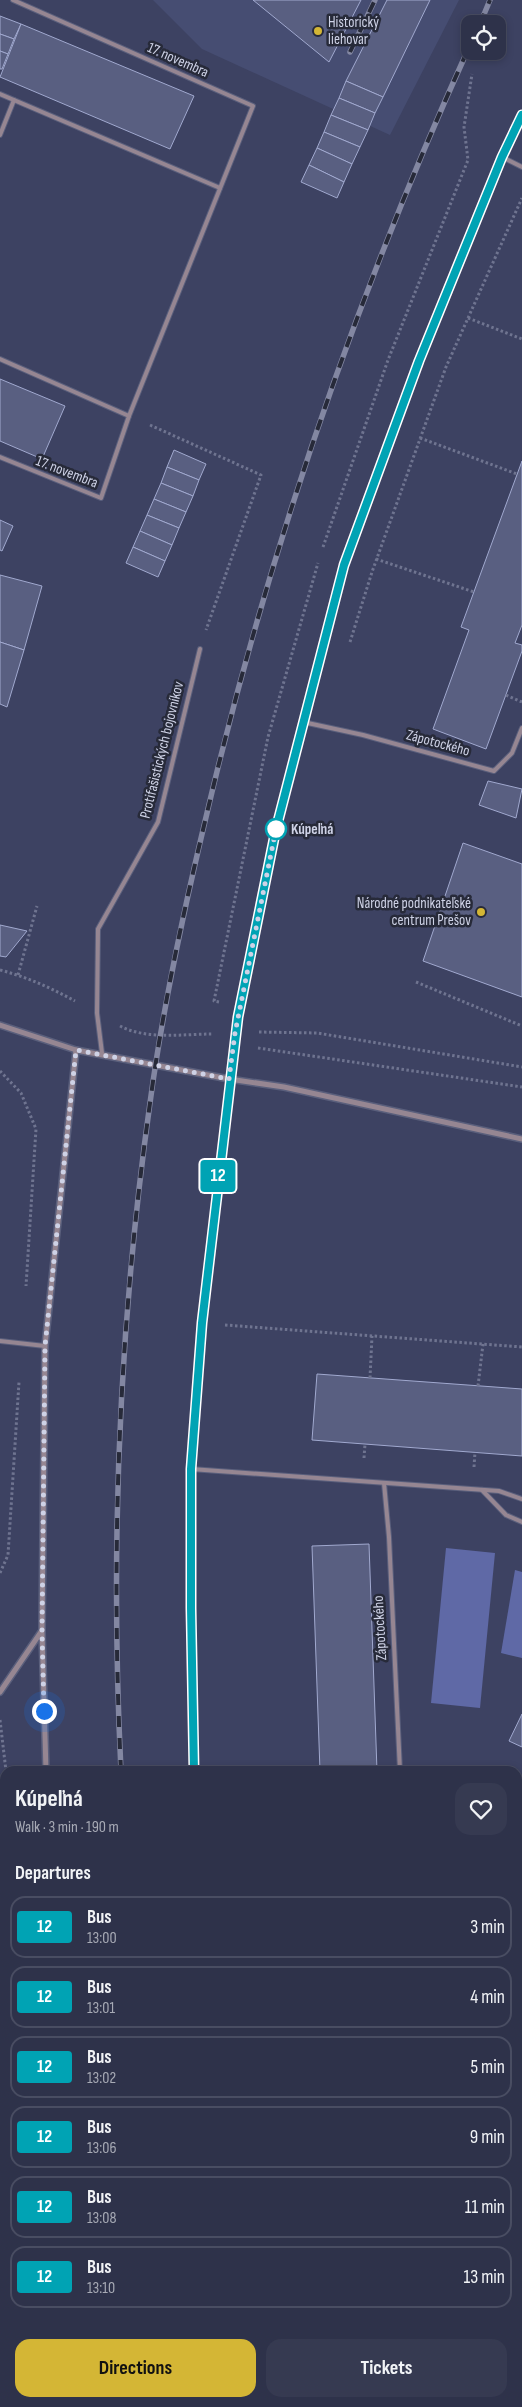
<!DOCTYPE html>
<meta charset="utf-8">
<style>
:root{--surface:#2e324a;--page:#363a51;--text:#f1f3f6;--muted:#a7aab5;--line:#494d62;--accent:#d4b635}
body{margin:0;font-family:"Sofia Sans Condensed",sans-serif;background:var(--page);color:var(--text);height:100vh;display:flex;flex-direction:column;font-size:19px;white-space:nowrap}
*{box-sizing:border-box;margin:0}
p{font-size:16px;color:var(--muted)}
.icon{flex:none;width:28px;height:28px;fill:none;stroke:currentColor;stroke-width:2;stroke-linecap:round;stroke-linejoin:round}
.map{position:relative;flex:1;overflow:hidden}
.panel{position:absolute;left:0px;top:1766px;width:522px;height:641px;display:flex;flex-direction:column;background:var(--surface);border-radius:15px 15px 0 0;box-shadow:0 2px 8px #0003,0 0 0 1px var(--line)}
.panel>*{flex:none}
.badge{padding:0 10px;border-radius:4px;font-size:18px;line-height:32px}
.fabs{position:absolute;left:461px;top:15px;display:grid;gap:10px}
.fabs a{display:grid;place-items:center;width:45px;height:45px;border-radius:10px;background:var(--surface);box-shadow:0 2px 8px #0003,0 0 0 1px var(--line);font-size:25px}
.you{position:absolute;width:25px;height:25px;margin:-12px;border:4px solid #fff;border-radius:50%;background:#1a73e8;box-shadow:0 0 0 8px #1a73e833}
.map>.badge{position:absolute;translate:-50% -50%;box-shadow:0 0 0 2px #fff}
h2{padding:0 15px;font-size:19px;line-height:45px}
.round{display:grid;place-items:center;flex:none;width:52px;height:52px;border-radius:15px;background:var(--page)}
.overview{display:flex;align-items:center;justify-content:space-between;height:85px;padding:0 15px}
h1{font-size:24px;font-weight:700;line-height:38px}
.action{display:flex;gap:10px;margin-top:auto;padding:10px 15px}
.action a{flex:1;height:58px;border-radius:15px;background:var(--accent);color:#111;font-size:20px;font-weight:700;line-height:58px;text-align:center}
.action a+a{background:var(--page);color:var(--text)}
ul{padding:0;list-style:none}
li{display:flex;align-items:center;gap:15px;height:62px;margin:0 10px 8px;padding:0 5px;border:2px solid var(--line);border-radius:15px}
li div{flex:1}
li b{display:block;font-size:19px}
li em{font-style:normal}
li .badge{min-width:55px;font-weight:700;text-align:center}
.map>svg:first-child{display:block}
.built{fill:#464d72}
.green{fill:#5f69a6}
.building{fill:#595f81;stroke:#a1a9cf}
.lines{fill:none;stroke-linecap:round;stroke-linejoin:round}
.service-casing{stroke:#5a5f7c;stroke-width:6}
.minor-casing{stroke:#5a5f7c;stroke-width:8}
.path{stroke:#6f7490;stroke-width:3;stroke-dasharray:2.5 2.5;stroke-linecap:butt}
.service{stroke:#968692;stroke-width:4}
.minor{stroke:#968692;stroke-width:5}
.rail-casing{stroke:#8387a2;stroke-width:5.5}
.rail{stroke:#272a39;stroke-width:4;stroke-dasharray:11;stroke-linecap:butt}
.line-casing{stroke:#fff;stroke-width:11}
.line{stroke:#00a3b4;stroke-width:8}
.walk{stroke:#ced2e6;stroke-width:5;stroke-dasharray:0 9}
.poi-dot{fill:#d4b635;stroke:#272a39;stroke-width:2}
.stop-dot{fill:#fff;stroke:#00a3b4;stroke-width:2.5}
.labels{text-anchor:middle;dominant-baseline:central;stroke-width:5;stroke-linejoin:round;paint-order:stroke}
.poi-label{font-size:15px;fill:#ced2e6;stroke:#272a39;text-anchor:start}
.street-label{font-size:15px;fill:#ced2e6;stroke:#272a39}
.stop-label{font-size:15px;font-weight:bold;fill:#ced2e6;stroke:#272a39;text-anchor:start}
</style>
<div class="map">
<svg width="522" height="2407" viewBox="0 0 522 2407">
<rect width="100%" height="100%" fill="#3d4262"/>
<polygon class="built" points="153,0 459,0 390,135 202,49"/>
<g class="green">
<polygon points="446,1548 495,1553 480,1708 431,1703"/>
<polygon points="515,1570 522,1572 522,1658 501,1653"/>
</g>
<g class="building">
<polygon points="253,0 361,0 329,62"/>
<polygon points="387,0 430,0 383,97 346,81"/>
<polygon points="0,16 21,24 14,39 0,34"/>
<polygon points="21,24 194,96 170,149 0,77"/>
<polygon points="0,34 14,39 8,54 0,51"/>
<polygon points="0,51 8,54 2,69 0,69"/>
<polygon points="346,81 383,97 375,113 339,98"/>
<polygon points="339,98 375,113 368,130 331,115"/>
<polygon points="331,115 368,130 360,147 324,132"/>
<polygon points="324,132 360,147 352,164 317,148"/>
<polygon points="317,148 352,164 344,182 309,165"/>
<polygon points="309,165 344,182 337,198 301,182"/>
<polygon points="0,379 65,406 42,459 0,441"/>
<polygon points="174,450 206,464 199,480 167,467"/>
<polygon points="522,461 522,625 515,643 522,645 522,651 486,749 433,729 469,630 461,627"/>
<polygon points="167,467 199,480 193,496 161,483"/>
<polygon points="161,483 193,496 186,512 154,499"/>
<polygon points="154,499 186,512 179,528 147,515"/>
<polygon points="147,515 179,528 172,545 140,531"/>
<polygon points="0,520 13,526 2,551 0,550"/>
<polygon points="140,531 172,545 165,561 133,547"/>
<polygon points="133,547 165,561 158,577 126,563"/>
<polygon points="0,575 42,586 24,650 0,642"/>
<polygon points="0,642 24,650 7,707 0,704"/>
<polygon points="488,781 522,789 516,818 479,805"/>
<polygon points="463,843 522,864 522,997 423,961"/>
<polygon points="0,925 27,931 6,957 0,956"/>
<polygon points="317,1374 522,1389 522,1456 312,1440"/>
<polygon points="369,1544 377,1771 320,1771 312,1546"/>
<polygon points="522,1714 522,1747 509,1741"/>
<polygon points="5,2032 5,2079 0,2080 0,2033"/>
<polygon points="5,2140 5,2173 0,2173 0,2141"/>
<polygon points="5,2175 5,2207 1,2208 0,2176"/>
<polygon points="5,2207 5,2230 4,2231 1,2208"/>
<polygon points="518,2228 522,2230 522,2388 518,2397"/>
<polygon points="522,2388 522,2407 513,2407 518,2402"/>
<polygon points="474,2402 515,2402 513,2407 485,2407"/>
</g>
<g class="lines">
<defs>
<g id="service">
<polyline points="13,0 253,106 129,416"/>
<polyline points="0,94 220,188"/>
<polyline points="0,135 14,100"/>
<polyline points="502,157 522,167"/>
<polyline points="0,359 129,416 101,498 0,457"/>
<polyline points="303,722 363,735 494,771 512,753 522,728"/>
<polyline points="102,1053 97,1013 98,929 158,822 200,649"/>
<polyline points="0,1341 45,1346"/>
<polyline points="191,1469 499,1491 522,1499"/>
<polyline points="384,1483 389,1537 400,1771"/>
<polyline points="482,1490 506,1515 522,1522"/>
<polyline points="518,1821 522,1823"/>
</g>
<g id="minor">
<polyline points="0,1025 76,1050 229,1079 284,1087 522,1139"/>
<polyline points="0,1692 41,1632"/>
<polyline points="46,1771 42,1632 45,1346 76,1050"/>
<polyline points="194,1771 191,1608 191,1469 202,1323 238,1017 276,829 344,565 419,361 502,157 522,115"/>
<polyline points="518,2003 522,1994"/>
<polyline points="518,2144 522,2146"/>
<polyline points="134,2402 135,2407"/>
<polyline points="283,2402 283,2407"/>
<polyline points="330,2407 332,2402"/>
</g>
</defs>
<use href="#service" class="service-casing"/>
<use href="#minor" class="minor-casing"/>
<g class="path">
<polyline points="468,318 522,339"/>
<polyline points="150,425 261,475 206,630"/>
<polyline points="420,438 517,474"/>
<polyline points="323,547 388,360 468,160 464,127 472,74"/>
<polyline points="376,559 474,592"/>
<polyline points="350,642 372,572 446,367 522,198"/>
<polyline points="506,695 522,702"/>
<path d="M0 970C27 977 51 988 75 1001"/>
<polyline points="18,975 37,906"/>
<polyline points="416,982 522,1026"/>
<polyline points="219,1002 214,1001 268,737 318,563"/>
<path d="M120 1026C146 1040 184 1034 213 1034"/>
<polyline points="259,1032 317,1033 522,1067"/>
<polyline points="258,1048 522,1087"/>
<polyline points="0,1071 21,1093 36,1129 26,1286"/>
<polyline points="225,1325 522,1347"/>
<polyline points="370,1378 372,1336"/>
<polyline points="478,1386 483,1344"/>
<polyline points="364,1458 365,1444"/>
<polyline points="474,1467 475,1452"/>
<polyline points="0,1573 8,1555 19,1382"/>
<polyline points="0,1720 6,1771"/>
<polyline points="0,1829 5,1831"/>
<polyline points="518,1907 522,1909"/>
<polyline points="518,1948 522,1938"/>
<polyline points="518,2064 522,2067"/>
<polyline points="518,2181 522,2183"/>
<polyline points="97,2402 98,2407"/>
<polyline points="359,2407 361,2402"/>
</g>
<use href="#service" class="service"/>
<use href="#minor" class="minor"/>
<defs>
<g id="rail">
<polyline points="480,24 490,0"/>
<polyline points="350,52 375,0"/>
<path d="M121 1771C110 1547 119 1324 150 1103 163 1005 184 909 207 813 269 549 358 292 470 45"/>
<polyline points="208,2402 209,2407"/>
</g>
</defs>
<use href="#rail" class="rail-casing"/>
<use href="#rail" class="rail"/>
</g>
<g class="lines">
<defs>
<polyline id="line" points="194,1771 191,1608 191,1469 202,1323 238,1017 276,829 344,565 419,361 502,157 522,115"/>
</defs>
<use href="#line" class="line-casing"/>
<use href="#line" class="line"/>
<polyline class="walk" points="44,1711 42,1632 45,1346 76,1050 229,1079 235,1033 276,829"/>
</g>
<g class="poi-dot">
<circle cx="318" cy="31" r="5"/>
<circle cx="481" cy="912" r="5"/>
</g>
<circle class="stop-dot" cx="276" cy="829" r="10"/>
<g class="labels">
<g class="poi-label">
<text x="328" y="22">Historický<tspan x="328" dy="17">liehovar</tspan></text>
<text x="471" y="903" text-anchor="end">Národné podnikateľské<tspan x="471" dy="17">centrum Prešov</tspan></text>
</g>
<g class="street-label">
<text transform="translate(178 60) rotate(24)">17. novembra</text>
<text transform="translate(67 472) rotate(21)">17. novembra</text>
<text transform="translate(438 743) rotate(15)">Zápotockého</text>
<text transform="translate(162 750) rotate(-76)">Protifašistických bojovníkov</text>
<text transform="translate(380 1628) rotate(-93)">Zápotockého</text>
</g>
<g class="stop-label">
<text x="291" y="829">Kúpeľná</text>
</g>
</g>
</svg>
<div class="fabs">
<a><svg class="icon" aria-label="locate" viewBox="0 0 24 24"><circle cx="12" cy="12" r="6"/><path d="M12 2v4M12 18v4M2 12h4M18 12h4"/></svg></a>
</div>
<div class="you" style="left:44px;top:1711px"></div>
<b class="badge" style="left:218px;top:1176px;background:#00a3b4;color:#fff">12</b>
<section class="panel">
<div class="overview"><div><h1>Kúpeľná</h1><p>Walk · 3 min · 190 m</p></div><a class="round"><svg class="icon" aria-label="heart" viewBox="0 0 24 24"><path d="M12 20l-8-8c-3-5 5-10 8-4 3-6 11-1 8 4z"/></svg></a></div>
<h2>Departures</h2>
<ul>
<li><span class="badge" style="background:#00a3b4;color:#fff">12</span><div><b>Bus</b><p>13:00</p></div><em>3 min</em></li>
<li><span class="badge" style="background:#00a3b4;color:#fff">12</span><div><b>Bus</b><p>13:01</p></div><em>4 min</em></li>
<li><span class="badge" style="background:#00a3b4;color:#fff">12</span><div><b>Bus</b><p>13:02</p></div><em>5 min</em></li>
<li><span class="badge" style="background:#00a3b4;color:#fff">12</span><div><b>Bus</b><p>13:06</p></div><em>9 min</em></li>
<li><span class="badge" style="background:#00a3b4;color:#fff">12</span><div><b>Bus</b><p>13:08</p></div><em>11 min</em></li>
<li><span class="badge" style="background:#00a3b4;color:#fff">12</span><div><b>Bus</b><p>13:10</p></div><em>13 min</em></li>
</ul>
<div class="action"><a>Directions</a><a>Tickets</a></div>
</section>
</div>
